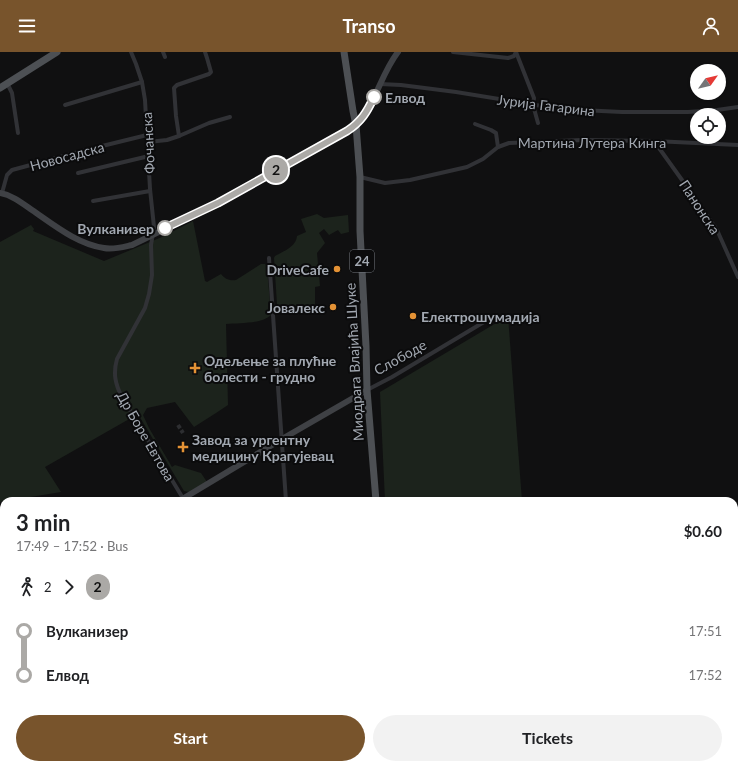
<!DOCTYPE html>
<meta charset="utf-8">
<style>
:root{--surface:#fff;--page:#f2f2f2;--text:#202124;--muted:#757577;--accent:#78542c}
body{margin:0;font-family:Lato,sans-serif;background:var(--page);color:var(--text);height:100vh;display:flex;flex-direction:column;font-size:15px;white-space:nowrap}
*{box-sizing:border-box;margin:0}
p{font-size:13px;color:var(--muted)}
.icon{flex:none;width:22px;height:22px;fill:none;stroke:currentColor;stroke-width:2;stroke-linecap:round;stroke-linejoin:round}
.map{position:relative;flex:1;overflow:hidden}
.details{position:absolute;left:0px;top:445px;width:738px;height:272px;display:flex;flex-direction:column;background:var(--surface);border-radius:12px 12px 0 0;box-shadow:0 1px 3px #0004}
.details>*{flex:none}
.badge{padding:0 8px;border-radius:13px;font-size:14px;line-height:26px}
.needle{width:26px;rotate:56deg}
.fabs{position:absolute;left:690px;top:12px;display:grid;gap:8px}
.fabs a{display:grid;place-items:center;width:36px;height:36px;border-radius:50%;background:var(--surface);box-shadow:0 1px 3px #0004;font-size:20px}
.map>.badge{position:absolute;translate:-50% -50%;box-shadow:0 0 0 2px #fff}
.legs{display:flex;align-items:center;gap:6px;height:44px;padding:0 16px;font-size:13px}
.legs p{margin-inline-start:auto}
.headline{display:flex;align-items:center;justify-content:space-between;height:68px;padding:0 16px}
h1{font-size:22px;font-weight:700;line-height:30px}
.primary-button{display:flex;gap:8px;margin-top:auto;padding:8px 16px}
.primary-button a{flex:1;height:46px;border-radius:24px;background:var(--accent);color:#fff;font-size:16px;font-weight:700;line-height:46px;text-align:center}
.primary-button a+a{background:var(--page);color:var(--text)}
ul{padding:0 16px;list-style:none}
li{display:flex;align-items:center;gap:14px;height:44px;font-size:15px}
li i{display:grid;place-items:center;width:6px;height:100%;margin:0 5px;background:currentColor}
li i::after{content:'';width:10px;height:10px;margin:-5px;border:3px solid;border-radius:50%;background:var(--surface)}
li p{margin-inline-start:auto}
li:first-child i{background:linear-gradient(#0000 50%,currentColor 0)}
li:last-child i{background:linear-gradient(currentColor 50%,#0000 0)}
header{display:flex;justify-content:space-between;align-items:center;height:52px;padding:0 16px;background:var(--accent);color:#fff;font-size:18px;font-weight:700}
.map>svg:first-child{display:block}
.green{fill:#1c231c}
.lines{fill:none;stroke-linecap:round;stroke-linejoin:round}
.stream{stroke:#2a3338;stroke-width:1.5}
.street-tunnel{stroke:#2d2e31;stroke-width:4;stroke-dasharray:4 2;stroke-linecap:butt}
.street{stroke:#313236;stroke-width:4}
.secondary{stroke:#3f4145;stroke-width:6}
.primary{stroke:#4d5054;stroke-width:7}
.line-1-casing{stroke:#fff;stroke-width:9}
.line-1{stroke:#aba9a6;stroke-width:6}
.stop-1-dot{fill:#fff;stroke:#aba9a6;stroke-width:2}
.poi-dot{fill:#e49235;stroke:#0b0b0c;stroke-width:1.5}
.labels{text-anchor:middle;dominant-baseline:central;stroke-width:4;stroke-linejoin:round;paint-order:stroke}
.shield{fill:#0b0b0c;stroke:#757980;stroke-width:1}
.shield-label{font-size:13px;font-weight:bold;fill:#a2a8b1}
.stop-label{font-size:14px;font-weight:bold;fill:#a2a8b1;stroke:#0b0b0c;text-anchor:start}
.street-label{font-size:14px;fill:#a2a8b1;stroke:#0b0b0c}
.poi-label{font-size:14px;font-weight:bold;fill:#a2a8b1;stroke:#0b0b0c;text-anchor:start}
</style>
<header><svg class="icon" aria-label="menu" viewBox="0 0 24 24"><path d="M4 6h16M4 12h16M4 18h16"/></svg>Transo<svg class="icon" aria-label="person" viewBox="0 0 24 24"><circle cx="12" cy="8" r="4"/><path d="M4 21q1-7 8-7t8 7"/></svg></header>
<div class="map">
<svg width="738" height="717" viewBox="0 0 738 717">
<rect width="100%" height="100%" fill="#101011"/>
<g class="green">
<path d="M317 162 324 166 348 163 349 180 341 182 338 178 329 183 324 177 319 181 325 191 317 201 320 234 315 235V254L279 257 277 252 274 206 275 204C284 199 296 195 297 184L306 180 301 167Z"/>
<path d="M193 169 205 229 207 230 221 222C225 227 229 229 236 228L261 212H265L267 214V216L271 263C262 272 239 271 226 272L228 353 216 361 194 375 175 350 147 356 143 363 149 376 172 415 175 413 201 421 207 430 189 440 184 439 138 362 45 415 61 440 0 450V190L31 173 34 177 33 179 104 209 162 185Z"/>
<polygon points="508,264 522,449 385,449 380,340"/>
<polygon points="0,475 4,482 4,553 0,556"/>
<polygon points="734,495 738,495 738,595 734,573"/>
<polygon points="150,713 260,713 255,717 153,717"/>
</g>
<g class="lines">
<path class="stream" d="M0 600C4 620 6 641 0 661"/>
<polyline class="street-tunnel" points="178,373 183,381"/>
<g class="street">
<path d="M131 0 136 12 142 30 145 48 150 137 154 175 151 193 152 223 149 242 145 256 117 307C113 321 115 332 122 345L184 448"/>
<polyline points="163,0 165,5"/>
<polyline points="453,0 508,6 514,4 516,0"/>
<polyline points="516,0 534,46 533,53 538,71"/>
<polyline points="7,31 12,41 18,81"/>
<polyline points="380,32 401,33 456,40 560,57 622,60 688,60 717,58 738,55"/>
<polyline points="65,53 142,30"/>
<polyline points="475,72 491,78 496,81 498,95"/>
<polyline points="179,84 176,64 174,36 177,33 209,22 211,20 207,6 205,0"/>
<polyline points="654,89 687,135 717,178 738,225"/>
<polyline points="148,90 167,88 179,84 209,71 230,65"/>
<polyline points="78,121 149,104"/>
<polyline points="360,125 385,131 410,128 467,115 483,107 498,95 509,91 582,88 654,89 738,93"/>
<polyline points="2,141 7,123 12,118 90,97 147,83"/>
<polyline points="93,149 150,139"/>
<path d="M269 206C275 287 280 368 286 449"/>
<polyline points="367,338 392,325 489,267"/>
<polyline points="0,469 4,476"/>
<polyline points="143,713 146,717"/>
</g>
<g class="secondary">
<path d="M0 141C12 143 22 151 32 158 54 173 77 192 104 196 113 198 123 195 132 193L218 151 347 79C350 77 354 74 357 71 376 51 381 22 398 0"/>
<polyline points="179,449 282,387 367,338"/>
<polyline points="0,556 4,554"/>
</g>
<g class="primary">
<polyline points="344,0 353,59 356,73 360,125 360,179 366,294 367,338 376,449"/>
<polyline points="0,36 57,0"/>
<polyline points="396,713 396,717"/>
</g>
</g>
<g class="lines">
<defs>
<path id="line-1" d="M165 176 218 151 347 79C361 70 367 60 374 45"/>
</defs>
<use href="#line-1" class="line-1-casing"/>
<use href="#line-1" class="line-1"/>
</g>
<g class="stop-1-dot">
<circle cx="374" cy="45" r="7"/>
<circle cx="165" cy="176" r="7"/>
</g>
<g class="poi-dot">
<circle cx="337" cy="217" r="4"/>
<circle cx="333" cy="255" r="4"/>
<circle cx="413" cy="264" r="4"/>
<path d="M193 310h4v4h4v4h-4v4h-4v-4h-4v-4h4z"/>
<path d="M181 389h4v4h4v4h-4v4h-4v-4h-4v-4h4z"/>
</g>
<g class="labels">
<rect class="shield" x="350" y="198" width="24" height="22" rx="3"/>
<g class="shield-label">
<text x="362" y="209">24</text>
</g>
<g class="stop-label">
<text x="385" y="45">Елвод</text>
<text x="154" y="176" text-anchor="end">Вулканизер</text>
</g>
<g class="street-label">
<text transform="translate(546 53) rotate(7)">Јурија Гагарина</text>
<text x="592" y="90">Мартина Лутера Кинга</text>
<text transform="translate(148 91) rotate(-93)">Фочанска</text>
<text transform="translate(67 104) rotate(-15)">Новосадска</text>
<text transform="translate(700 155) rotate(57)">Панонска</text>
<text transform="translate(400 305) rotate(-29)">Слободе</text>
<text transform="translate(354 310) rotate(-93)">Миодрага Влајића Шуке</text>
<text transform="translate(146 384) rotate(60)">Др Боре Евтова</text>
</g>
<g class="poi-label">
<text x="329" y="217" text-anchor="end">DriveCafe</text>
<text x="325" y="255" text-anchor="end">Јовалекс</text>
<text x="421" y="264">Електрошумадија</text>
<text x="204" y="308">Одељење за плућне<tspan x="204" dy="16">болести - грудно</tspan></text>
<text x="192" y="387">Завод за ургентну<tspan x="192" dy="16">медицину Крагујевац</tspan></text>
</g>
</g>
</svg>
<div class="fabs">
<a><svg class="needle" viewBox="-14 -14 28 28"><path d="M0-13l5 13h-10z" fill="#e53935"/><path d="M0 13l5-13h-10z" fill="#757577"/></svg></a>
<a><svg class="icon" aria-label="locate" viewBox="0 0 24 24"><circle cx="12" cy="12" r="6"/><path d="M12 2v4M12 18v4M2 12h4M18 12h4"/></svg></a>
</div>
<b class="badge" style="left:276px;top:118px;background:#aba9a6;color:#111">2</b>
<section class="details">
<div class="headline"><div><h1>3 min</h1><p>17:49 – 17:52 · Bus</p></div><b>$0.60</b></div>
<div class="legs"><svg class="icon" aria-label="walk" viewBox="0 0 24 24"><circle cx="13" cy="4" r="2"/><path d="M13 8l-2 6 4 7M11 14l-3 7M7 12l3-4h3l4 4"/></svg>2<svg class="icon" aria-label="forward" viewBox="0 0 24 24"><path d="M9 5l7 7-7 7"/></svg><b class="badge" style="background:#aba9a6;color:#111">2</b></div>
<ul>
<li><i style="color:#aba9a6"></i><b>Вулканизер</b><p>17:51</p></li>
<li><i style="color:#aba9a6"></i><b>Елвод</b><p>17:52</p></li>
</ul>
<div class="primary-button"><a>Start</a><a>Tickets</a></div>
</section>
</div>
